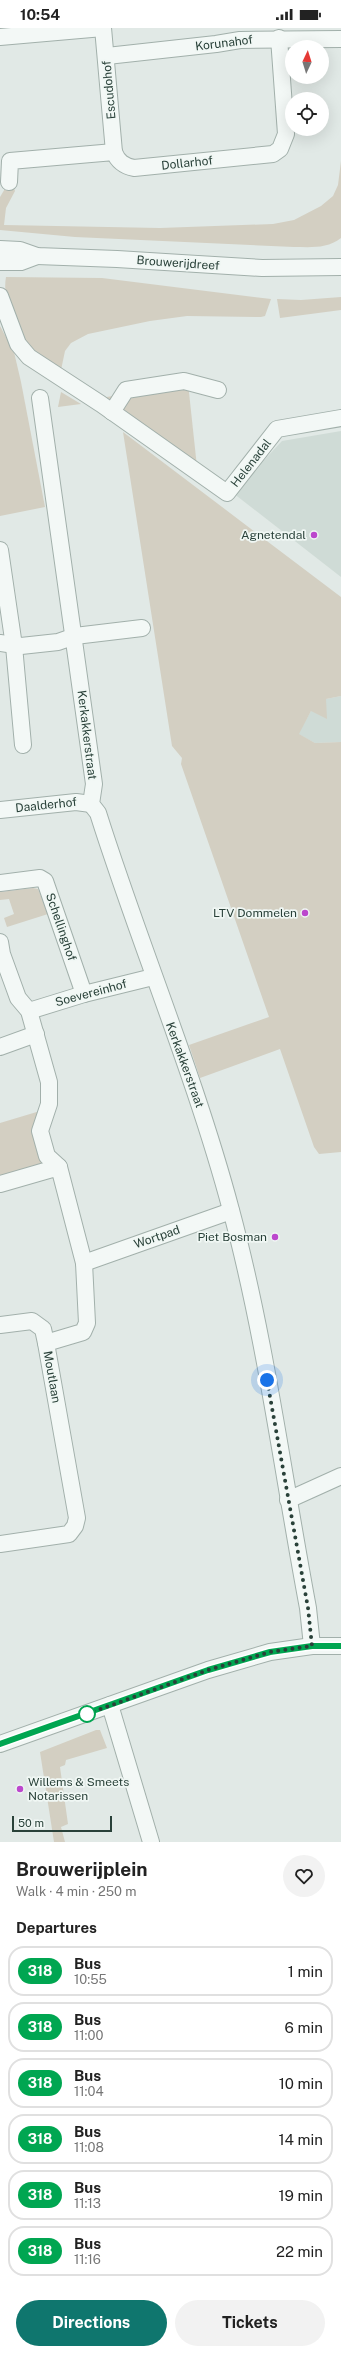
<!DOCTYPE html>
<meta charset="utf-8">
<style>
:root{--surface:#fff;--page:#f2f2f2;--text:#222;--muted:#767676;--line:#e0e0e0;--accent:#0f766e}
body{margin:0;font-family:"Public Sans",sans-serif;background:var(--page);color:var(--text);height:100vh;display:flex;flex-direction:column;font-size:15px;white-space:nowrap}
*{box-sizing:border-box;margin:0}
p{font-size:13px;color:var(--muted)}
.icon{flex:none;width:22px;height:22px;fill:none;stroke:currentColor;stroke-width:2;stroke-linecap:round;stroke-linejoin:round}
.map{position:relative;height:1814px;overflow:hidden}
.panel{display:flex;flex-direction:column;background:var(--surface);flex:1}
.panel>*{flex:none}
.badge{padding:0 8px;border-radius:13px;font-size:14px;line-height:26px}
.needle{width:26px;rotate:4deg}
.fabs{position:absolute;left:285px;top:12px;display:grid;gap:8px}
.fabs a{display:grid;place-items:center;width:44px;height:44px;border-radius:50%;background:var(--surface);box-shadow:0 4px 16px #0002;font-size:20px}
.scale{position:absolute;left:12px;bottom:10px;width:100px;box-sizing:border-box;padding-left:4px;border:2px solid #294139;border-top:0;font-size:11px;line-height:14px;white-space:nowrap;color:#294139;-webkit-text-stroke:3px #f0f7f4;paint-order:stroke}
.you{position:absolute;width:20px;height:20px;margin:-10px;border:3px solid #fff;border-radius:50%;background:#1a73e8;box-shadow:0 0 0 6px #1a73e833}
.map>.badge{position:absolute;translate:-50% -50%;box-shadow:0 0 0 2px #fff}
h2{padding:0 16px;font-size:15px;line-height:36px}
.round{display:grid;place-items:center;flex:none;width:42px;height:42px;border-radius:21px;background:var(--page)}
.headline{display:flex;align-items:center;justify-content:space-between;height:68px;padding:0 16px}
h1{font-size:19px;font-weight:700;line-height:30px}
.button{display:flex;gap:8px;margin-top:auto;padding:8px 16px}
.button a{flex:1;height:46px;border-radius:24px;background:var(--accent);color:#fff;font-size:16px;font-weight:700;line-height:46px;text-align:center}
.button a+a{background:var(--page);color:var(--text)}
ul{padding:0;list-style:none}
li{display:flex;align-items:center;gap:12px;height:50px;margin:0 8px 6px;padding:0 8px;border:2px solid var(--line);border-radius:16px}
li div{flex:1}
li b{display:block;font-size:15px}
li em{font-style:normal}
li .badge{min-width:44px;font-weight:700;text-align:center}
.status{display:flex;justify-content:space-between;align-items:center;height:28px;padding:0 20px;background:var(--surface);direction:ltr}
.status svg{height:11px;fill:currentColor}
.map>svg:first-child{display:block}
.built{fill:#cfdbd6}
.green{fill:#d3cfc2}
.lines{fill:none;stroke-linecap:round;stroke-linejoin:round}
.minor-casing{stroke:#a2b0ab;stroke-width:18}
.minor{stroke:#f3f8f6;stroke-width:16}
.line-casing{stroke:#fff;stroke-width:9}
.line{stroke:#00a651;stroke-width:6}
.walk{stroke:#294139;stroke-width:4;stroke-dasharray:0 7.2}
.poi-dot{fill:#bc47cd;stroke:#f0f7f4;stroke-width:1.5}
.stop-dot{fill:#fff;stroke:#00a651;stroke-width:2}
.labels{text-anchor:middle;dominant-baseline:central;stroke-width:3.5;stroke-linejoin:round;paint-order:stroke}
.street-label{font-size:12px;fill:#294139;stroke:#f0f7f4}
.poi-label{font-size:12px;fill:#294139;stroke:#f0f7f4;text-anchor:end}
</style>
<div class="status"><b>10:54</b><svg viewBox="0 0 49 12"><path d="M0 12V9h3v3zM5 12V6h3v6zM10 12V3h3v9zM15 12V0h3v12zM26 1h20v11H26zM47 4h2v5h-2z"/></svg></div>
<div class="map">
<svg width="341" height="1814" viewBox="0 0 341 1814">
<rect width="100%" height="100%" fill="#e1e9e6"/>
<g class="built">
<polygon points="341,403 341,549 233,465 282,413"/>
<polygon points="341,668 341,714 315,715 298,706 311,683 326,671"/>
</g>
<g class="green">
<path d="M341 133V210C327 221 311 219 294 219L75 209 0 202V169L9 154 13 157 15 163 6 180 4 197 160 200 273 196 294 192 321 178 333 168 338 157Z"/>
<path d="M6 249 102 250 271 271 265 288 261 289 187 288 150 293 88 306 71 315 65 323 61 342C51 335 37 327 28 318 14 302 2 270 6 249Z"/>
<polygon points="341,269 341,282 280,290 277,271 301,272"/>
<polygon points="0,298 14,324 21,354 45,479 0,488"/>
<polygon points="188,355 197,439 101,370"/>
<polygon points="61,364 81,376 58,379"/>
<polygon points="123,404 341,569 341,668 326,671 327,691 311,683 299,706 315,715 341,714 341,1124 319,1126 314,1119 280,1021 200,1050 189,1017 269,989 181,736 182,730 172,718"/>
<polygon points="33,860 38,861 48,886 7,899 4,890 14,886 9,871 0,872 0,864"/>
<polygon points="40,1083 32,1105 39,1129 44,1131 47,1140 0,1154 0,1095"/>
<polygon points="96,1702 100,1702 107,1720 66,1732 65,1737 60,1739 68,1796 61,1799 65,1814 54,1814 40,1724"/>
</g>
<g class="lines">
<defs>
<g id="minor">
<polyline points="103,0 114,124"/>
<polyline points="0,9 103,0"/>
<polyline points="107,28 216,16 240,12 341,11"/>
<path d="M9 154 10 133 114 124C118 134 124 138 134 140L273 126 280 121 286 106 279 10"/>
<polyline points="0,221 20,222 37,228 117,231 262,240 341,239"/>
<polyline points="0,234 21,234 37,228"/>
<polyline points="0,268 18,316 29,329 101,376 227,465 277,401 341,390"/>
<path d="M40 370 94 756 91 776 98 785C140 918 195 1047 231 1182 266 1312 283 1448 308 1580L312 1618"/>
<polyline points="112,384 126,362 184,353 218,362"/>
<polyline points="0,522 14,618 23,717"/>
<polyline points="0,615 21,618 58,614 75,608 142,600"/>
<polyline points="0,782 76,774 91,776"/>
<polyline points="0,855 40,850 45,853 84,966"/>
<polyline points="0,914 2,926 18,970 29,983 49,1054 49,1076 40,1103 47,1128 59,1139"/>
<polyline points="29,983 84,966 153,949"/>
<polyline points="0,1019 36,1006"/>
<polyline points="0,1156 59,1139 84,1235 87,1295 83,1304 46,1315 77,1490 75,1498 69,1506 0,1516"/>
<polyline points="84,1235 231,1183"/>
<polyline points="0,1297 32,1293 43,1301 46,1315"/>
<polyline points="288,1472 341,1448"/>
<polyline points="110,1677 151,1814"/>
<polyline points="0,1716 208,1642 270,1624 312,1618 341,1618"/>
</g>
</defs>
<use href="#minor" class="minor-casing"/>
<use href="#minor" class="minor"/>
</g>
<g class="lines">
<defs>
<polyline id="line" points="0,1716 208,1642 270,1624 312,1618 341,1618"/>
</defs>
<use href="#line" class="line-casing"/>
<use href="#line" class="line"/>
<polyline class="walk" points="87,1686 208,1642 270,1624 312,1618 308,1580 267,1352"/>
</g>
<g class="poi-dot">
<circle cx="314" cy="507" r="4"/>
<circle cx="305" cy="885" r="4"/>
<circle cx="275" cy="1209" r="4"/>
<circle cx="20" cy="1761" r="4"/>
</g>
<circle class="stop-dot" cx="87" cy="1686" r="8"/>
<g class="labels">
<g class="street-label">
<text transform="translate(224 15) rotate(-7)">Korunahof</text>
<text transform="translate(109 62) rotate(-95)">Escudohof</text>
<text transform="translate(187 135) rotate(-6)">Dollarhof</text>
<text transform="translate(178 235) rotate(4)">Brouwerijdreef</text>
<text transform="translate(251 435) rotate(-52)">Helenadal</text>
<text transform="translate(87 707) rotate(83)">Kerkakkerstraat</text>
<text transform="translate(46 777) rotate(-6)">Daalderhof</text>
<text transform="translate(61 899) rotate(71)">Schellinghof</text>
<text transform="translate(91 965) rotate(-15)">Soevereinhof</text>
<text transform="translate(185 1037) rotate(70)">Kerkakkerstraat</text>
<text transform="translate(157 1209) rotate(-19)">Wortpad</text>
<text transform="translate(52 1349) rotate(80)">Moutlaan</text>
</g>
<g class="poi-label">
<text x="306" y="507">Agnetendal</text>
<text x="297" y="885">LTV Dommelen</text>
<text x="267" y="1209">Piet Bosman</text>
<text x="28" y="1754" text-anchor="start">Willems &amp; Smeets<tspan x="28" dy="14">Notarissen</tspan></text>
</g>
</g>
</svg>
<div class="fabs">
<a><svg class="needle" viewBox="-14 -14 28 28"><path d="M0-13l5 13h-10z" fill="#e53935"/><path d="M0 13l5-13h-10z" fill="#767676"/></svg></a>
<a><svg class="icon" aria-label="locate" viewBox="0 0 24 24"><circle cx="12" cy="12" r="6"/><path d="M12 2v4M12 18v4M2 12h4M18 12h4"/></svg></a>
</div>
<div class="scale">50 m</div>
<div class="you" style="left:267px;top:1352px"></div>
</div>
<section class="panel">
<div class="headline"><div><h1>Brouwerijplein</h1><p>Walk · 4 min · 250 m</p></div><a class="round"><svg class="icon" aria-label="heart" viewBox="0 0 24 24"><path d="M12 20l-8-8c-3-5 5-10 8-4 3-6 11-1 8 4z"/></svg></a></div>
<h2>Departures</h2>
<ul>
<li><span class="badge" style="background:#00a651;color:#fff">318</span><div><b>Bus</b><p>10:55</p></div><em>1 min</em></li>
<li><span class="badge" style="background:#00a651;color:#fff">318</span><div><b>Bus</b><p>11:00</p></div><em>6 min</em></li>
<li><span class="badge" style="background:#00a651;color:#fff">318</span><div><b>Bus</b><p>11:04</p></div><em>10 min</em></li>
<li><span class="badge" style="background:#00a651;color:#fff">318</span><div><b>Bus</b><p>11:08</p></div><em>14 min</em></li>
<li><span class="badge" style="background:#00a651;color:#fff">318</span><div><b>Bus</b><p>11:13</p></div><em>19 min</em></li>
<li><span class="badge" style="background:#00a651;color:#fff">318</span><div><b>Bus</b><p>11:16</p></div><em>22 min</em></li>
</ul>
<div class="button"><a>Directions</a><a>Tickets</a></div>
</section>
